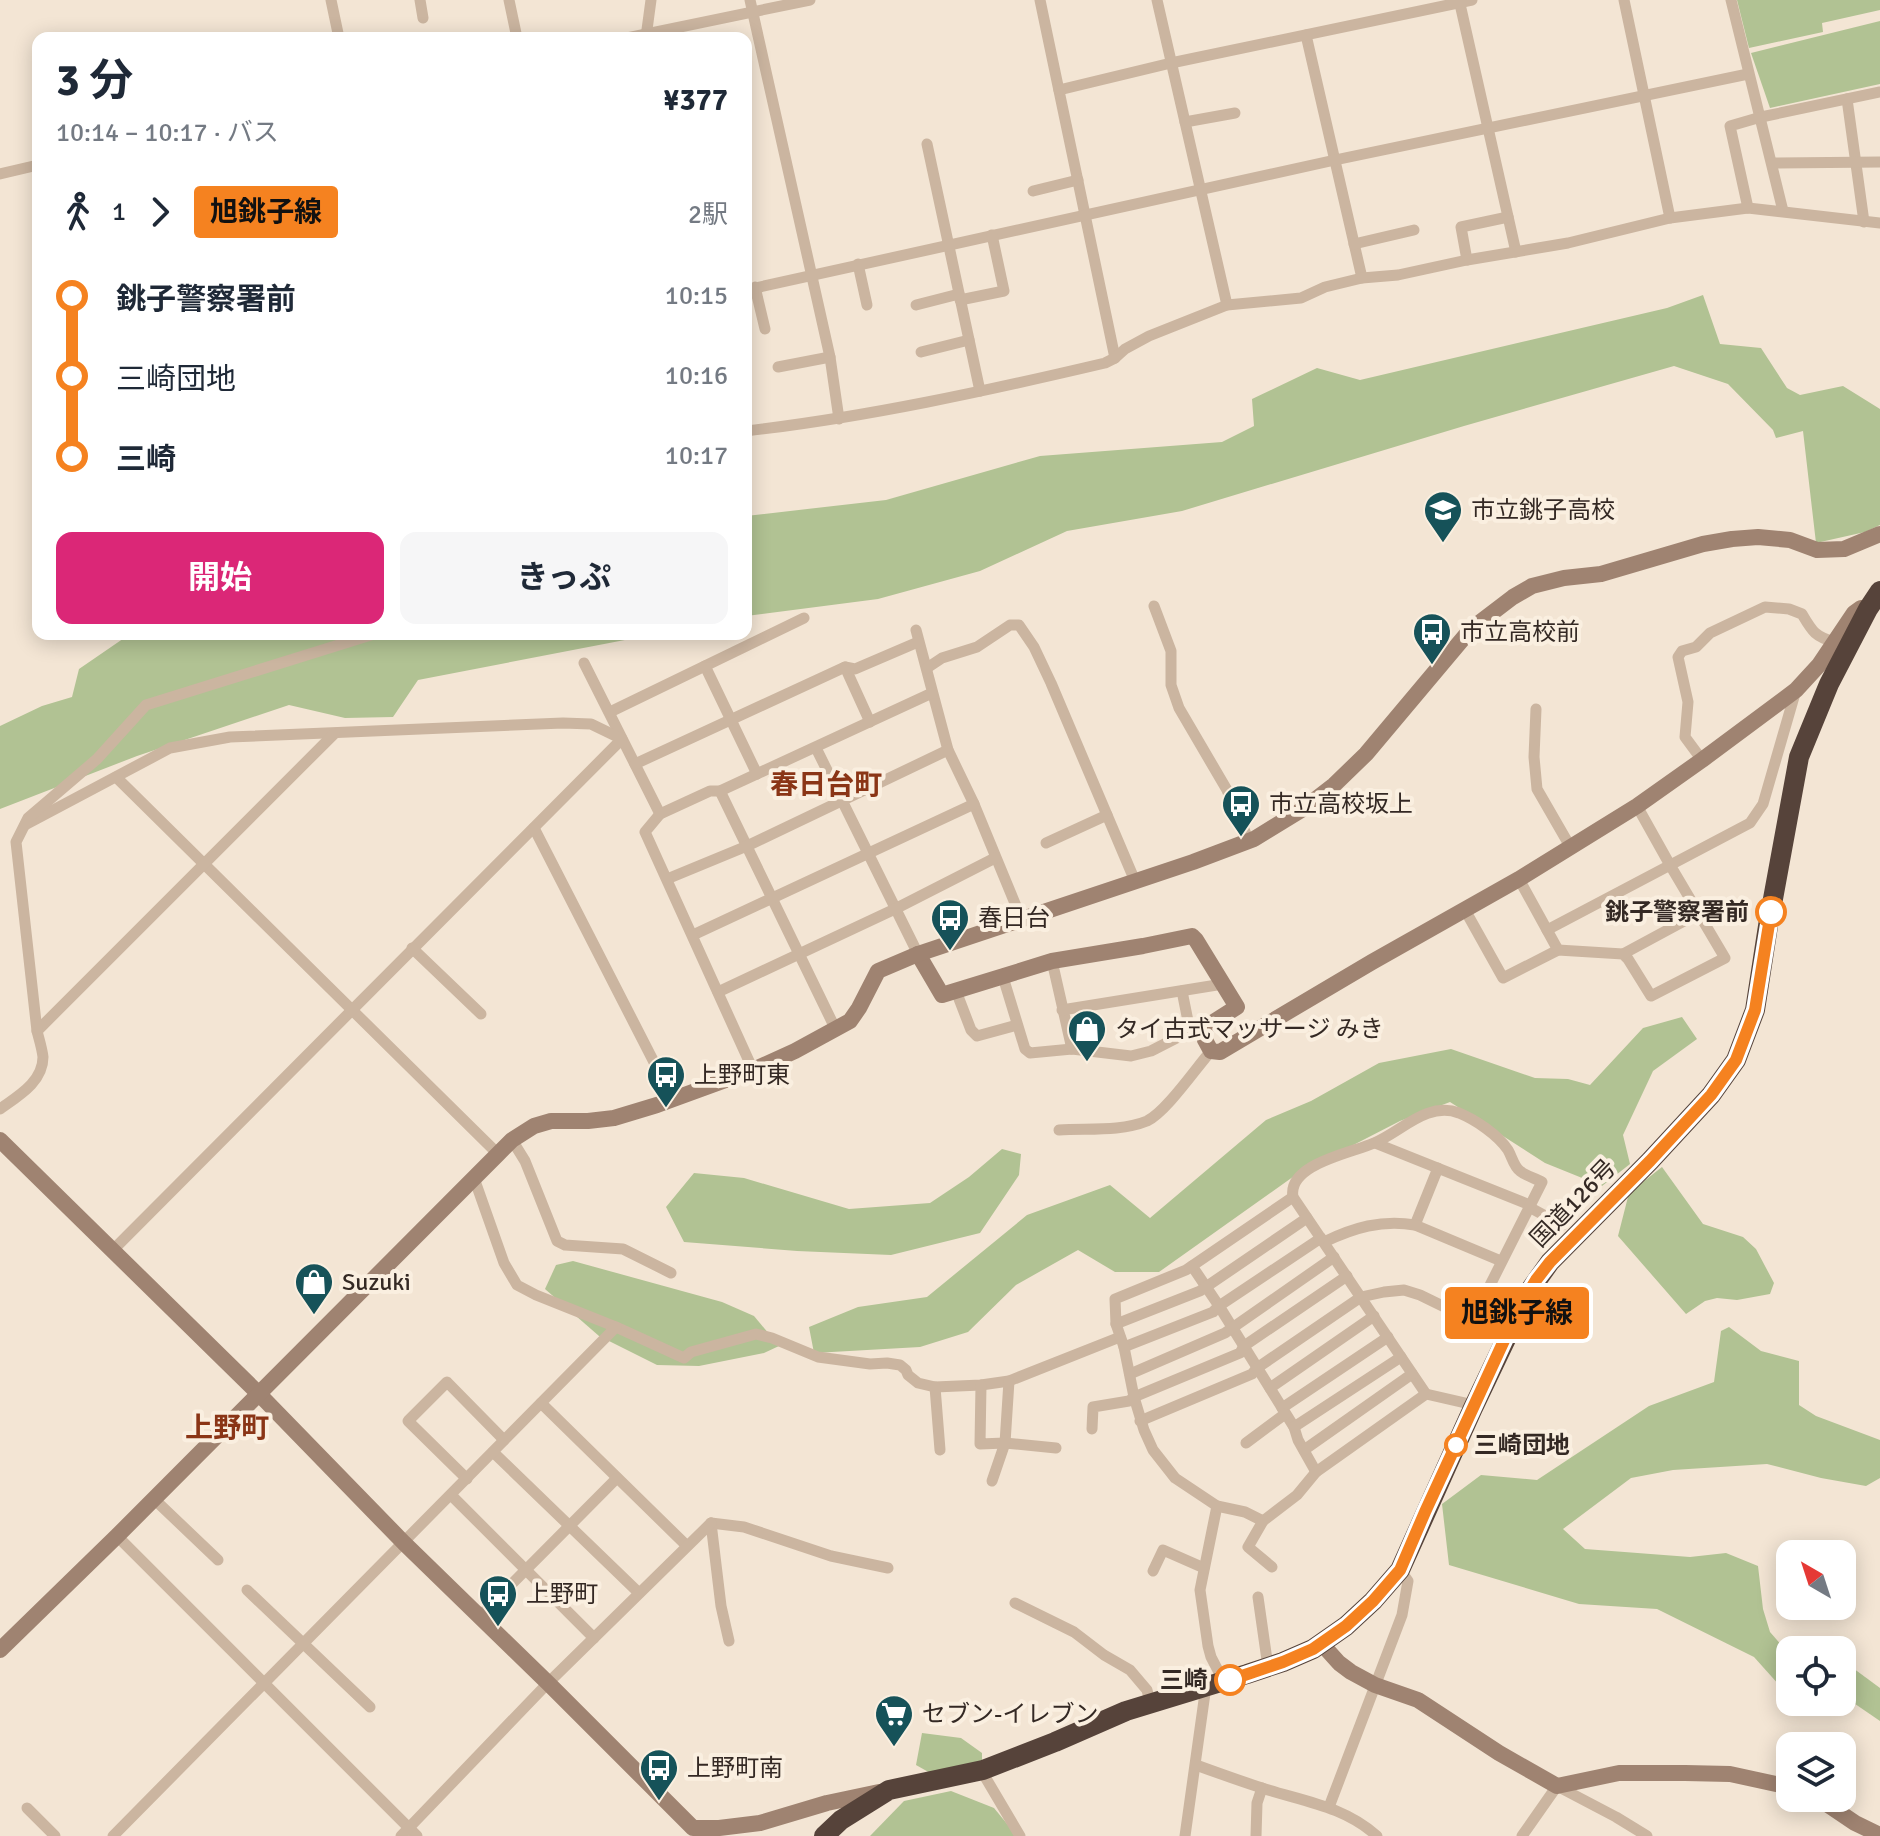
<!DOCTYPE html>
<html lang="ja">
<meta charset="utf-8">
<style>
:root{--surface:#fff;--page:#f6f6f7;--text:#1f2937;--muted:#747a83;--accent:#db2777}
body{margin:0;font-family:Signika,"Noto Sans JP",sans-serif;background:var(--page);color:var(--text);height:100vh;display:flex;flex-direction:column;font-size:30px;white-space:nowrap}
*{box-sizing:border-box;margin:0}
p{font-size:26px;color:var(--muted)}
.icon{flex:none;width:44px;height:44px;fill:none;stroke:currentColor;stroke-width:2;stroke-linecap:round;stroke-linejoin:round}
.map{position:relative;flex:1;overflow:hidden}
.sheet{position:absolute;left:32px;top:32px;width:720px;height:608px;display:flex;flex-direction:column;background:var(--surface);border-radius:16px;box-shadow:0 4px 20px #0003}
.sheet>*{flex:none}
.badge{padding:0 16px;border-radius:6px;font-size:28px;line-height:52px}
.needle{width:52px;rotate:321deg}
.buttons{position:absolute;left:1776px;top:1540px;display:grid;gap:16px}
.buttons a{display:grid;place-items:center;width:80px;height:80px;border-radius:16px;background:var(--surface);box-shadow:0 4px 20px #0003;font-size:40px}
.map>.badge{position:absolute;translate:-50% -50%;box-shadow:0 0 0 4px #fff}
.legs{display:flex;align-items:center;gap:12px;height:88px;padding:0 24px;font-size:26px}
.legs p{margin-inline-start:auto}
.overview{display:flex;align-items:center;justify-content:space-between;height:136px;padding:0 24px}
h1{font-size:44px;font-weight:700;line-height:60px}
.button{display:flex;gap:16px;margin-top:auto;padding:16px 24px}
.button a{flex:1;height:92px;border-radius:16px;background:var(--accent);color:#fff;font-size:32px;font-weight:700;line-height:92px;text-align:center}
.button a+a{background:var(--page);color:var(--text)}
ul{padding:0 24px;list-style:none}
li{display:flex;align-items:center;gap:28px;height:80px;font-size:30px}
li i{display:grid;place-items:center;width:12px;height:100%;margin:0 10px;background:currentColor}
li i::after{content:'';width:20px;height:20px;margin:-10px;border:6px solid;border-radius:50%;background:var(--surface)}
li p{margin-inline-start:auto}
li:first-child i{background:linear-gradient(#0000 50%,currentColor 0)}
li:last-child i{background:linear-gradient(currentColor 50%,#0000 0)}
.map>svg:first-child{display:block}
.green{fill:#b1c293}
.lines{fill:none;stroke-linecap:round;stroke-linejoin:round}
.street{stroke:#cbb5a0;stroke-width:11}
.secondary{stroke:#9f8371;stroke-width:16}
.highway{stroke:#56433a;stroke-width:20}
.line-1-casing{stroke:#fff;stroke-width:18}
.line-1{stroke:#f58220;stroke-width:12}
.stop-1-dot{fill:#fff;stroke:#f58220;stroke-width:4}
.labels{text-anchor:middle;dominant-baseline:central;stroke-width:8;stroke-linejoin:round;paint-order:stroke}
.poi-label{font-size:24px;fill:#342924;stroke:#faefe0;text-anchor:start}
.stop-label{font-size:24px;font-weight:bold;fill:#342924;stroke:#faefe0;text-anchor:end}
.street-label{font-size:24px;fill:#342924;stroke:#faefe0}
.quarter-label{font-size:28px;font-weight:bold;fill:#8a3516;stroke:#faefe0}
</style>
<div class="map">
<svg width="1880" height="1836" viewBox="0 0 1880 1836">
<rect width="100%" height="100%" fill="#f3e5d4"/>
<g class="green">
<polygon points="1737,0 1880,0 1880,10 1822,23 1823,32 1749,48"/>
<polygon points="1880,21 1880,84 1770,108 1751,53"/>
<polygon points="1703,295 1720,344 1761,348 1787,388 1800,395 1843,386 1880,409 1880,525 1865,532 1816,543 1803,431 1776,438 1773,430 1728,384 1674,366 1464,426 1182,511 1067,531 980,571 878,599 746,616 746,516 886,500 1040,456 1222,442 1254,426 1252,399 1317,368 1360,380 1667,308"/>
<polygon points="130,634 656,634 418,680 393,717 345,718 289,705 137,756 0,809 0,726 42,706 72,697 79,669"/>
<polygon points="1682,1017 1697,1039 1653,1071 1623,1135 1630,1164 1602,1186 1545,1163 1450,1102 1400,1121 1297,1174 1159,1272 1115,1272 1078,1250 1016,1285 968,1332 920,1347 814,1353 809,1327 858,1307 927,1297 1027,1215 1110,1185 1150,1218 1266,1120 1311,1101 1379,1063 1451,1049 1535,1078 1568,1079 1590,1085 1643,1028"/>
<polygon points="1002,1149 1021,1154 1019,1175 980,1233 891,1255 797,1251 684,1242 666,1207 694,1173 744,1178 849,1209 930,1203 969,1177"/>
<polygon points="1662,1167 1703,1224 1743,1237 1756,1249 1774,1283 1770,1294 1737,1300 1717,1298 1705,1301 1686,1314 1618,1236 1629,1193"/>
<polygon points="573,1261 722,1302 754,1316 779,1346 764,1353 699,1366 657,1365 599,1336 545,1289 556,1265"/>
<polygon points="1729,1327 1761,1351 1799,1361 1799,1405 1816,1416 1880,1440 1880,1478 1866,1486 1821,1478 1767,1464 1673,1470 1631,1478 1563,1529 1585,1549 1690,1557 1726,1553 1758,1566 1763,1609 1770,1632 1790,1655 1790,1697 1754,1657 1657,1609 1579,1604 1449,1565 1442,1504 1481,1475 1537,1480 1649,1406 1714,1382 1721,1331"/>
<polygon points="1842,1660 1880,1688 1880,1721 1842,1695"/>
<polygon points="922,1733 961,1738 982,1753 982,1764 932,1774 916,1765"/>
<polygon points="951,1791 994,1808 1017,1836 870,1836 904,1801"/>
</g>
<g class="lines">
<g class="street">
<polyline points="331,0 339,38"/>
<polyline points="420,0 423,18"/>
<polyline points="509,0 517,38"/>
<polyline points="750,0 830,357 839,419"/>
<polyline points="1040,0 1115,358"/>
<polyline points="1157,0 1227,305"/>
<polyline points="1624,0 1670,218"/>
<polyline points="1731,0 1783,211"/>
<polyline points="1460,4 1516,252"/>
<polyline points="1306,35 1362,278"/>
<polyline points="646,37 651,0"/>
<polyline points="627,38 810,0"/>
<polyline points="1059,90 1171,63 1472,0"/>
<polyline points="1847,99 1864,222"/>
<polyline points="1185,122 1235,113"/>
<polyline points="927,144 980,391"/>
<polyline points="1772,163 1880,162"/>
<polyline points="0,174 38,165"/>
<polyline points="1033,191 1078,180"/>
<polyline points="1748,208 1730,126 1761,117 1880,92"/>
<polyline points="1354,244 1414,230"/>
<polyline points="1467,260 1461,227 1508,217"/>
<polyline points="858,264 867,305"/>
<polyline points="755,287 765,329"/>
<polyline points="746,290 1335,160 1748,74"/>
<polyline points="960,300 1004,291 992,235"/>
<polyline points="916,305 959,294"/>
<polyline points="921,352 969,340"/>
<polyline points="778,367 830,357"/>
<path d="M746 431C867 417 986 391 1105 363L1115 358 1125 349 1149 336 1227 305 1301 298 1325 287 1362 278 1398 275 1467 260 1568 243 1670 218 1748 208 1880 223"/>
<polyline points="1154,606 1171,651 1171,685 1179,708 1227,790 1249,841"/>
<polyline points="916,630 948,750 974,804 1021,918"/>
<polyline points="584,663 660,814"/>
<polyline points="705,666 757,774"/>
<polyline points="845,667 870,722"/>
<polyline points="927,668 942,658 977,647 1010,625 1019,625 1034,647 1051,683 1135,881"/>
<polyline points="1536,709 1534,757 1537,789 1571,848"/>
<polyline points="610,712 804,618"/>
<polyline points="816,748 918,954"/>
<path d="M1702 760 1685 737 1688 702 1678 657 1682 651 1696 647 1710 633 1765 607 1789 609 1802 614C1812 631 1815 637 1835 642"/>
<polyline points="635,764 845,667 855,669 918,642"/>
<polyline points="116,777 498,1154"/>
<polyline points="720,791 836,1030"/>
<polyline points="25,825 170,748 230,737 563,723 591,724 622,739 112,1251"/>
<polyline points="534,828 657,1068"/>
<polyline points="1046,843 1107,815"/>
<polyline points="667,879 747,846 948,750"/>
<polyline points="1519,879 1558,950"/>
<polyline points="1465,910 1503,978 1558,950 1623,954 1628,959 1651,996 1725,958 1670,865 1637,806"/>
<polyline points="1547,930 1750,823 1763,804 1796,690"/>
<polyline points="693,935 974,804"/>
<polyline points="412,948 481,1014"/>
<polyline points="1623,954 1699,913"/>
<polyline points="1052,961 1072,1049"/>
<polyline points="1003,977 1025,1049 1030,1053 1072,1049 1131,1056 1151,1051 1190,1031 1182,991"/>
<polyline points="956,991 971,1030 977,1036 1017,1025"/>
<polyline points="718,992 895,909 995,858"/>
<polyline points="1062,1010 1223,984"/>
<polyline points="37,1031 334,734"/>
<polyline points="753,1070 645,832 660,814 710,791 720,791 932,693"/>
<path d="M0 1109C18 1096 43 1082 43 1057 42 1048 39 1039 37 1031L16 842 28 818 97 759 146 705 374 634"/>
<path d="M1059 1130C1087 1128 1120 1132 1147 1121 1166 1112 1196 1068 1211 1051"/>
<polyline points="512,1140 525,1161 557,1241 565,1245 623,1249 671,1273"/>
<polyline points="1375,1143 1530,1205"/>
<polyline points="474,1178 504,1263 517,1285 536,1295 616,1327 684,1358 691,1352 756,1334 772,1338 818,1357 870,1364 887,1363 900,1365 906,1370 908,1375 918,1383 935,1387 981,1385 1009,1381 1120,1337"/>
<polyline points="1529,1207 1562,1225"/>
<polyline points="1415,1225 1438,1168"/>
<path d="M1324 1242C1353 1228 1382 1219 1415 1225L1501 1261"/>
<polyline points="1192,1266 1219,1306 1294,1427 1298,1440 1316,1472"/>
<path d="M1472 1321 1542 1182C1535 1178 1526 1176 1520 1171 1514 1167 1512 1157 1508 1150 1498 1135 1476 1120 1459 1113 1427 1101 1401 1132 1374 1143 1352 1153 1287 1164 1293 1197L1426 1394 1474 1405"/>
<polyline points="1116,1324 1200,1291 1307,1218"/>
<polyline points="1124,1347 1213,1312 1219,1306 1321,1238"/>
<polyline points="1130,1374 1225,1333 1334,1257"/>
<polyline points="981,1385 980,1444 1005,1443 1056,1448"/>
<polyline points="935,1387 940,1450"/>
<polyline points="1270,1388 1374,1316"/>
<polyline points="541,1403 687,1546"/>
<polyline points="1282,1408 1388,1337"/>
<polyline points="1140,1421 1252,1374 1257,1368 1361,1297 1384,1292 1404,1290 1420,1295 1506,1337"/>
<polyline points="1294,1427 1401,1357"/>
<polyline points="1092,1429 1093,1407 1129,1401 1134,1397 1240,1353 1244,1346 1347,1276"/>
<polyline points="1246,1443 1285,1414"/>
<polyline points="1304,1450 1412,1374"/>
<polyline points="493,1452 639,1593"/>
<polyline points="467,1479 408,1421 447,1382 504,1440"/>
<polyline points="992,1481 1005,1443 1009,1381"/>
<polyline points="451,1495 594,1638"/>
<polyline points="154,1499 218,1560"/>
<polyline points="1217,1506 1200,1590 1208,1646 1211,1657 1224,1682"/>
<polyline points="1263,1521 1245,1512 1217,1506 1175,1478 1153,1450 1144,1430 1134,1397 1124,1347 1116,1324 1115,1299 1186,1270 1293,1197"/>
<polyline points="711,1523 744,1527 831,1556 888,1568"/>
<polyline points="711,1523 721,1606 729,1641"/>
<polyline points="117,1536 417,1836"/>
<polyline points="1272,1567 1248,1547 1263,1521 1297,1495 1316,1472 1426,1394"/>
<polyline points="1153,1571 1163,1550 1204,1568"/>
<polyline points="247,1590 370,1707"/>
<polyline points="1258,1597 1268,1667"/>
<polyline points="1015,1603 1074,1632 1104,1655 1130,1670 1147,1690 1150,1702"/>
<polyline points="480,1616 617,1478"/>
<path d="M1196 1765C1218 1773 1240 1781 1262 1788 1302 1801 1344 1806 1377 1836"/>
<polyline points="981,1770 1020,1836"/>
<polyline points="1329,1807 1402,1615 1408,1581 1400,1570"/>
<polyline points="27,1808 55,1836"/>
<polyline points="113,1836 616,1327"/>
<polyline points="401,1836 548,1683 711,1523"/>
<polyline points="1185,1836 1206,1686"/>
<polyline points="1256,1836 1257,1803 1262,1788"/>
<polyline points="1522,1836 1557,1786 1616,1817 1647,1836"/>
</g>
<g class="secondary">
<polyline points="918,954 942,995 1052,961 1143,946 1192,936 1196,940 1237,1007 1204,1028 1205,1040 1211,1051 1220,1052 1372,962 1519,879 1637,806 1702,760 1796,690 1819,665 1854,613 1861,608 1868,609"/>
<polyline points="0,1140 259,1394 404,1543 548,1683 693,1828 719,1828 760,1823 827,1803 879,1792"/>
<polyline points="1321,1643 1339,1663 1351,1672 1375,1685 1418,1700 1499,1753 1557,1786 1619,1773 1685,1773 1730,1774 1790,1787"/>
<polyline points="0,1650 117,1536 498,1154 512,1140 534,1126 551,1121 588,1121 614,1118 657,1105 753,1070 795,1051 850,1021 859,1008 878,971 918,954 1193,862 1254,839 1303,809 1334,785 1366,754 1471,629 1513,597 1532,586 1564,578 1601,574 1703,544 1732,539 1758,537 1790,540 1817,550 1844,549 1880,534"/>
<polyline points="1818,1798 1855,1823 1880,1835"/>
</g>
<polyline class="highway" points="824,1836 841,1820 889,1790 983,1770 1055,1742 1126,1711 1247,1674 1283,1662 1313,1649 1346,1626 1373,1601 1400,1570 1473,1408 1528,1293 1550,1262 1650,1161 1711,1095 1736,1060 1755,1010 1768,926 1799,757 1829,684 1868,609 1880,591"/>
</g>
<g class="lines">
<defs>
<polyline id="line-1" points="1230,1680 1283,1662 1313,1649 1346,1626 1373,1601 1400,1570 1425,1512 1519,1308 1536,1280 1550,1262 1650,1161 1711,1095 1736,1060 1755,1010 1771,912"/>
</defs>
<use href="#line-1" class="line-1-casing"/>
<use href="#line-1" class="line-1"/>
</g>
<defs>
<symbol id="school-pin" viewBox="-11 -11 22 30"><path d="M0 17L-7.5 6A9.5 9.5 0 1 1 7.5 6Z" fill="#165259" stroke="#faefe0"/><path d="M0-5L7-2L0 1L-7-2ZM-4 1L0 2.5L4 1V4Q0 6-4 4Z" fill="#fff"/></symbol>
<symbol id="bus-pin" viewBox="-11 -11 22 30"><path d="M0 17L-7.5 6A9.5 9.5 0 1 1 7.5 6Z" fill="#165259" stroke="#faefe0"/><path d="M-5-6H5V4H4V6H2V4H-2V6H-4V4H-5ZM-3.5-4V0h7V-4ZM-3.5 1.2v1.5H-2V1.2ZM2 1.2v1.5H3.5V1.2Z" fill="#fff"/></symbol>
<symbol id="shop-pin" viewBox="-11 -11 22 30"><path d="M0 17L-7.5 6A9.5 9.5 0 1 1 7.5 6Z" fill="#165259" stroke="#faefe0"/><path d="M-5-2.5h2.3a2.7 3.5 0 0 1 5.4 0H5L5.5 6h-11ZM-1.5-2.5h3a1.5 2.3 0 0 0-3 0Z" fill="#fff"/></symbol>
<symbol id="supermarket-pin" viewBox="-11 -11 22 30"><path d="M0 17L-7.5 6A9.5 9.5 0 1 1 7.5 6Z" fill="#165259" stroke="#faefe0"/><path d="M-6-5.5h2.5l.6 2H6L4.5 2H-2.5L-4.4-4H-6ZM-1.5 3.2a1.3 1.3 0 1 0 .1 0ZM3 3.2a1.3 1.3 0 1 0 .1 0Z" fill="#fff"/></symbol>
</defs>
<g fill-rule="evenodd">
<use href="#school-pin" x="1421" y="488" width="44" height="60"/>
<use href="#bus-pin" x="1410" y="610" width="44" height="60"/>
<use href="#bus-pin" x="1219" y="782" width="44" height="60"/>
<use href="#bus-pin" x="928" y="896" width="44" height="60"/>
<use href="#shop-pin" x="1065" y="1007" width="44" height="60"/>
<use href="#bus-pin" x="644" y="1053" width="44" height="60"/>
<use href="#shop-pin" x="292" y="1260" width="44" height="60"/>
<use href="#bus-pin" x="476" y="1572" width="44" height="60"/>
<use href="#supermarket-pin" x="872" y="1692" width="44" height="60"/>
<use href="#bus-pin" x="637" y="1746" width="44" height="60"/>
</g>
<g class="stop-1-dot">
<circle cx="1771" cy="912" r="14"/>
<circle cx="1456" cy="1445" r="10"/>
<circle cx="1230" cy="1680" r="14"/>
</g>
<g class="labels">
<g class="poi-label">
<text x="1471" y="510">市立銚子高校</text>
<text x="1460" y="632">市立高校前</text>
<text x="1269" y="804">市立高校坂上</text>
<text x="978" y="918">春日台</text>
<text x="1115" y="1029">タイ古式マッサージ みき</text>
<text x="694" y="1075">上野町東</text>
<text x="342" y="1282">Suzuki</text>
<text x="526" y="1594">上野町</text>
<text x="922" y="1714">セブン-イレブン</text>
<text x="687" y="1768">上野町南</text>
</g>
<g class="stop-label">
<text x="1749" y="912">銚子警察署前</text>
<text x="1474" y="1445" text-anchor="start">三崎団地</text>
<text x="1208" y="1680">三崎</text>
</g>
<g class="street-label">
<text transform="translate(1573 1203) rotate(-46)">国道126号</text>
</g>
<g class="quarter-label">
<text x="826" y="785">春日台町</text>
<text x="227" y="1428">上野町</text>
</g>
</g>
</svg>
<div class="buttons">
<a><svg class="needle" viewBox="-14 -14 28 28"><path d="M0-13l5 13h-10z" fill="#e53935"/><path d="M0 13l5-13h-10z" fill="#747a83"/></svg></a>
<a><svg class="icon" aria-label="locate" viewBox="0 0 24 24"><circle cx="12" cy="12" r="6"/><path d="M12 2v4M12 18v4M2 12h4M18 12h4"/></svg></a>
<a><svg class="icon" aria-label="layers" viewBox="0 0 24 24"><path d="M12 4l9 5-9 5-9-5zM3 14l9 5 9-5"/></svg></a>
</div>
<b class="badge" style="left:1517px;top:1313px;background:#f58220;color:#111">旭銚子線</b>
<section class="sheet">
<div class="overview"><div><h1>3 分</h1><p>10:14 – 10:17 · バス</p></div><b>¥377</b></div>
<div class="legs"><svg class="icon" aria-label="walk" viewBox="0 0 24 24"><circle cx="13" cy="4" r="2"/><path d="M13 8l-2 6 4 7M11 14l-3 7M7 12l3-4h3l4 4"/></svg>1<svg class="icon" aria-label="forward" viewBox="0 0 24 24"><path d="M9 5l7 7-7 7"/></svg><b class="badge" style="background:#f58220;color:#111">旭銚子線</b><p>2駅</p></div>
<ul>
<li><i style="color:#f58220"></i><b>銚子警察署前</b><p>10:15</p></li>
<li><i style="color:#f58220"></i><span>三崎団地</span><p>10:16</p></li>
<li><i style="color:#f58220"></i><b>三崎</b><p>10:17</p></li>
</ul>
<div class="button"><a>開始</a><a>きっぷ</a></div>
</section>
</div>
